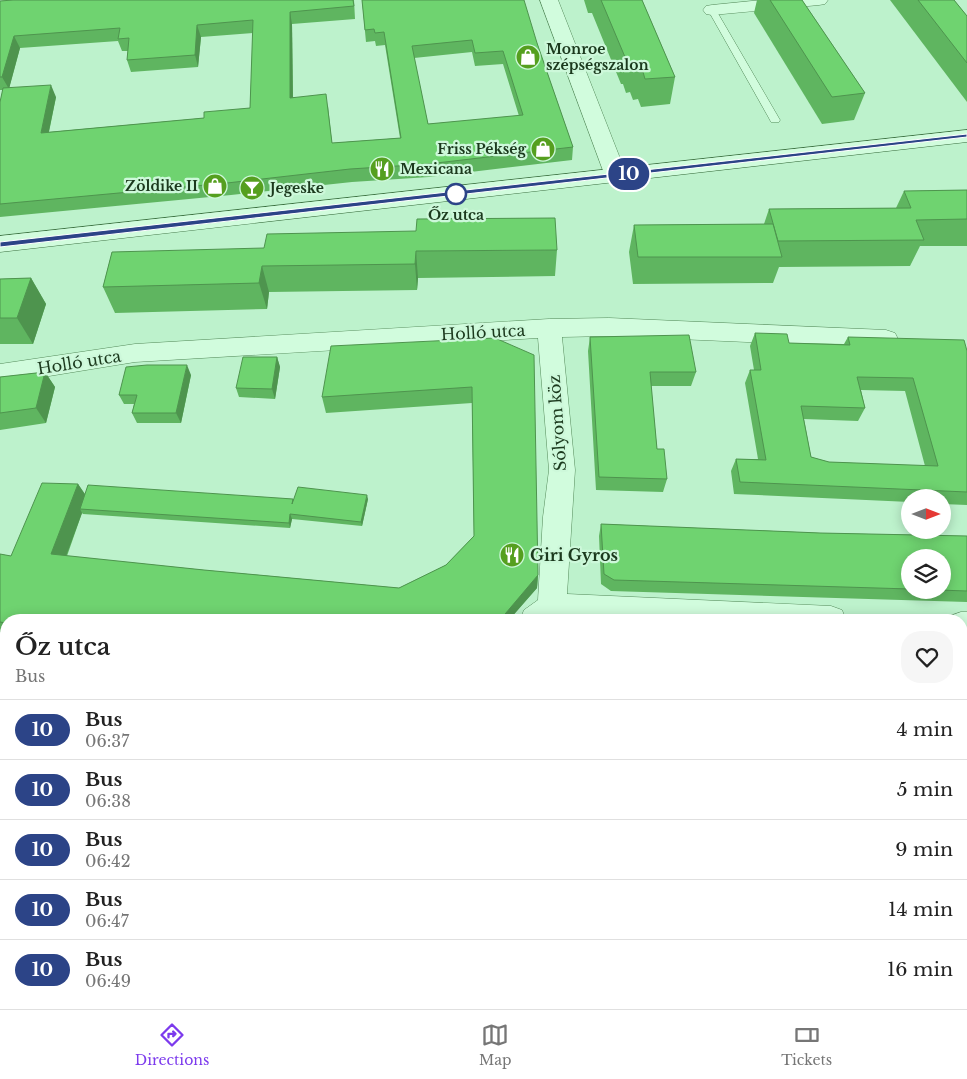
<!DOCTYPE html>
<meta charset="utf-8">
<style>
:root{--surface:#fff;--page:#f6f6f6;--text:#222;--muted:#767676;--line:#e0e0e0;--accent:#7c3aed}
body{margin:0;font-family:"Libre Baskerville",serif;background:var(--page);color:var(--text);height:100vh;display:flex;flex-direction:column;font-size:19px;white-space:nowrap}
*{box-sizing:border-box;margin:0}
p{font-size:16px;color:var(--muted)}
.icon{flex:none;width:28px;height:28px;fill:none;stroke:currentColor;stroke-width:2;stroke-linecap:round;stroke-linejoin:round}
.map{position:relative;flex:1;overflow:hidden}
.panel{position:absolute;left:0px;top:614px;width:968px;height:396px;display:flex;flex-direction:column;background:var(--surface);border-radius:20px 20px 0 0;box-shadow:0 2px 12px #0003}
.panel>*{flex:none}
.badge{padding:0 10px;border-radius:16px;font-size:18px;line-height:32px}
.needle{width:32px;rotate:90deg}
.buttons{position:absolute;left:901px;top:489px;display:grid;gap:10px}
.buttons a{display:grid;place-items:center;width:50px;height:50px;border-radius:50%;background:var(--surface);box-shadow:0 2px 12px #0003;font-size:25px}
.map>.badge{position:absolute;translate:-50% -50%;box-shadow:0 0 0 2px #fff}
.round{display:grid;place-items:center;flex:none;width:52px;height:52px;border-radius:20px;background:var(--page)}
.head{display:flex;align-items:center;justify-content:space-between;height:85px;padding:0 15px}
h1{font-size:24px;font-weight:600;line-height:38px}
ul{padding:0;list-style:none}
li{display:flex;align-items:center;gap:15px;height:60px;padding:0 15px;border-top:1px solid var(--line)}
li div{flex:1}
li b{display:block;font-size:19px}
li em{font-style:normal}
li .badge{min-width:55px;font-weight:700;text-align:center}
.tab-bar{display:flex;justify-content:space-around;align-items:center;height:70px;border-top:1px solid var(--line);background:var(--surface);font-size:14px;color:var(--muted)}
.tab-bar a{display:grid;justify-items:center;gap:2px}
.tab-bar .selected{color:var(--accent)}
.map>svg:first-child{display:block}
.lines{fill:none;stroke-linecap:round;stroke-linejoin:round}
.lane-casing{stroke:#558b5b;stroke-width:1}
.street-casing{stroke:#558b5b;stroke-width:1}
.secondary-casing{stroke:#386d3d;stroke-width:1}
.lane{fill:#d1fcdd;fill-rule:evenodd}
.street{fill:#d1fcdd;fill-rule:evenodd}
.secondary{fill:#d1fcdd;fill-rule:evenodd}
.wall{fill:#5fb560;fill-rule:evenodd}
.shaded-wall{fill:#4e944e}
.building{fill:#6fd370;stroke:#4e944e;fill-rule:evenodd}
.line{fill:#2c4487;stroke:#fff}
.stop-dot{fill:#fff;stroke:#2c4487;stroke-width:2.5}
.labels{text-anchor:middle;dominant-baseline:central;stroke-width:4.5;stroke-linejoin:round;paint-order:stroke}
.far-poi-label{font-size:14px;font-weight:bold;fill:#1b391d;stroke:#cdf8da;text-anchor:start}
.far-stop-label{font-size:14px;font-weight:bold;fill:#1b391d;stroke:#cdf8da}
.street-label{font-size:16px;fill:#1b391d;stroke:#cdf8da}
.poi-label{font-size:16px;font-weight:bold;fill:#1b391d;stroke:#cdf8da;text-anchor:start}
</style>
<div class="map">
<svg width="967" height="1009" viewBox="0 0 967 1009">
<rect width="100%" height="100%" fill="#bdf2cc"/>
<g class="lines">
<defs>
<g id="lane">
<polygon points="712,7 716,10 780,120 779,122 771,122 770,120 708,10"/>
<polygon points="588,1004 606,1004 607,1009 589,1009"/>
</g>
<g id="street">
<polygon points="540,0 558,0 627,176 623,181 616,183 609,181 605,176"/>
<polygon points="762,0 828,0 825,4 819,5 712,15 706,14 703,10 706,6 712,5"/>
<polygon points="609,318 886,330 895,333 898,339 895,345 886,348 609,336 562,337 575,470 567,594 831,606 842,610 846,620 520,620 524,610 538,600 543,517 549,470 538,338 135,362 0,384 0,364 135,344 549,319"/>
<polygon points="961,612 967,612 967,640 961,640 961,620 949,620 950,616"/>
<rect x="0" y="637" width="6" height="28"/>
</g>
<polygon id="secondary" points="967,130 967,142 0,252 0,236"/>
</defs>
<use href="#lane" class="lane-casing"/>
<use href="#street" class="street-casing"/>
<use href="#secondary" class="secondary-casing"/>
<use href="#lane" class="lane"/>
<use href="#street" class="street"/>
<use href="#secondary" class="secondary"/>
</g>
<g class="wall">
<path d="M13 0H354L355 19 292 24 293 97 328 106 332 143 400 138 385 45 376 46 375 41 366 42 362 0 537 43 573 147 572 160 429 177 352 182 231 195 0 217V102L3 90H0V1ZM253 33 250 108 204 118 49 132 56 97 9 88 20 48 118 41 122 51H128L127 60 131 72 198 67 201 37ZM472 52 475 66 503 64 519 116 428 124 414 58Z"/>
<polygon points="584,0 642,0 675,77 670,104 641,107 638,99 633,100 630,92 626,93 623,84 621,84 592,13 588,13"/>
<polygon points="757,0 802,0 865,93 854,120 822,124 754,13"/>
<polygon points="890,0 954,0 967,16 967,102"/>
<polygon points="967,190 967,246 920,246 910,266 779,267 773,283 633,284 629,252 634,225 764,224 769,209 896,208 904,191"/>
<polygon points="557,250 555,276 418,278 417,290 269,292 267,309 115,313 103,287 112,252"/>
<polygon points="31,278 46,304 33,344 0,344 0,279"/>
<path d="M755 333 789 343 844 344 848 337 967 351V505L942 504V498H910V502L734 494 731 471 736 459H758L745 383 750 370H754L750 346ZM861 390 905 391 925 466 829 462 811 457 804 419 858 421 865 408Z"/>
<polygon points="590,337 696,372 691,386 651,386 657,449 667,479 663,492 596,490 588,351"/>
<polygon points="495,338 538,575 537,588 509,620 6,620 6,633 0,632 0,554 11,556 78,484 85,494 293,499 368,499 362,526 292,519 290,528 83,514 82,513 67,556 204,570 399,588 446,565 474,536 472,403 326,413 322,397"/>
<polygon points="277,357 280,367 275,399 239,397 236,388"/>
<polygon points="45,372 55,387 46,423 0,430 0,377"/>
<polygon points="191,375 181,423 137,423 132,413 134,404 124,404 119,395"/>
<path d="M601 524 820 533 967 536V602L611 591 601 584 599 536ZM910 558 942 590H910Z"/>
<rect x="961" y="646" width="6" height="71"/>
<polygon points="0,686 6,687 6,784 0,782"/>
<rect x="961" y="797" width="6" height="162"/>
<polygon points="640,1004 695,1004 756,1005 756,1004 912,1004 913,1009 641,1009"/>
</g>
<g class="shaded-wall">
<polygon points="290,12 292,24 293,110 290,98"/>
<polygon points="197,25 201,37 198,67 195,55"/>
<polygon points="14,36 20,48 9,89 2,77"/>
<polygon points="51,85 56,97 46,145 41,133"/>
<polygon points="416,251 418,278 417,290 415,264"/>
<polygon points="262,266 269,292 267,309 259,283"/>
<polygon points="31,278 46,304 33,344 17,318"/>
<polygon points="277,357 280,367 275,399 272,389"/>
<polygon points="187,365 191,375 181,423 176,413"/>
<polygon points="45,372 55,387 46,423 36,408"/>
<polygon points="78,484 88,499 80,509 82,513 62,567 51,554"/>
<polygon points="367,495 368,499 362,526 361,522"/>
<polygon points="290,514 292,519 290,528 289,523"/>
<polygon points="538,575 537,588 509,620 500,620"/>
<polygon points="9,1004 24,1004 23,1009 7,1009"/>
<polygon points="297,1004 303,1004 302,1009 296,1009"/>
</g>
<g class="building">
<path d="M13 0H353L354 6 290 12V98L326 94 332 143 401 138 384 32 375 33 374 29 365 30 362 0H524L537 43 573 147 428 164 350 169 227 183 0 204V102L3 88 51 85 41 133 204 118V112L250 108 253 20 197 25 195 55 127 60 129 38 118 39 120 28 14 36 2 77H0V1ZM472 40 475 53 503 51 523 115 428 124 412 46Z"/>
<polygon points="601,0 642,0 675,77 645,79 643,72 638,72 635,65 630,65 627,57 625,57"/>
<polygon points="770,0 802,0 865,93 832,97"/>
<polygon points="918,0 954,0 967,16 967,63"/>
<polygon points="967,190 967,219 916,220 924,240 778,241 769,209 911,208 904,191"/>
<polygon points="555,218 557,250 416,251 415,264 262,266 259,283 103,287 112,252 264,248 267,234 416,231 417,219"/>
<polygon points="773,224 782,257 638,257 634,225"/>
<polygon points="31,278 17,318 0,318 0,279"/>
<path d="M755 333 787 334 789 343 850 345 848 337 964 340 967 351V492L740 482 736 459 766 460 750 370H761ZM857 377 913 378 938 466 829 462 811 457 801 406 865 408Z"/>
<polygon points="689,335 696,372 650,372 657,449 664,449 667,479 599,477 590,337"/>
<polygon points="495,338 534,355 538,575 500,620 6,620 6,623 0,622 0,554 11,556 42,483 78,484 51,554 204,570 399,588 446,565 474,536 472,387 322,397 331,346"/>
<polygon points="243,357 277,357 272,389 236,388"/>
<polygon points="147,365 187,365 176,413 132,413 137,395 119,395 126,367"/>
<polygon points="45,372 36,408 0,413 0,377"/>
<polygon points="88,485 293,499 292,504 298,487 367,495 361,522 290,514 289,523 80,509"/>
<polygon points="601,524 820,533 967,536 967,591 939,590 942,590 942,558 910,558 910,589 614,580 604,574"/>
<rect x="961" y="646" width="6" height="61"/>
<polygon points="0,686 6,687 6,778 0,777"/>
<rect x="961" y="797" width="6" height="159"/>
<polygon points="1,899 6,899 6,1004 9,1004 7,1009 0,1009"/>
<polygon points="113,1004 297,1004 296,1009 112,1009"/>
<rect x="384" y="1004" width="194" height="5"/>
<polygon points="646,1004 695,1004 765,1006 764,1004 912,1004 913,1009 646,1009"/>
</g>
<polygon class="line" points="967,134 967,137 0,247 0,242"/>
<defs>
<symbol id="shop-disc" viewBox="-11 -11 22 22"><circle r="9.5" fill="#559f1f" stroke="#cdf8da"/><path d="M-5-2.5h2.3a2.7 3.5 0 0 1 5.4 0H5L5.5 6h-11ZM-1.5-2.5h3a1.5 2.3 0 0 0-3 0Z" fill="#fff"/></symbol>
<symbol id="restaurant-disc" viewBox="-11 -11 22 22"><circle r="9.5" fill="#559f1f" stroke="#cdf8da"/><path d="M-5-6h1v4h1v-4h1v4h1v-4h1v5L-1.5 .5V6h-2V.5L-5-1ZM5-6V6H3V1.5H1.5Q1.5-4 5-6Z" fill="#fff"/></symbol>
<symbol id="bar-disc" viewBox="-11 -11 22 22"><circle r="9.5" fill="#559f1f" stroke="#cdf8da"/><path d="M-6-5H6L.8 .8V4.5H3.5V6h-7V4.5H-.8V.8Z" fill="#fff"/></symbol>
</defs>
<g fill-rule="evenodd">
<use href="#shop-disc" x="514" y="43" width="28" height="28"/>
<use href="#shop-disc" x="529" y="135" width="28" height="28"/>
<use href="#restaurant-disc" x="368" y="155" width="28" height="28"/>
<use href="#shop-disc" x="201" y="172" width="28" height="28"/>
<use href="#bar-disc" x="238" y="174" width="28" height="28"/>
<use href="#restaurant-disc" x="498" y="541" width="28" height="28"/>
</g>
<circle class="stop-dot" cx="456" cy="194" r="10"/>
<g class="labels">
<g class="far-poi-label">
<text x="546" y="49">Monroe<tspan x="546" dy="16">szépségszalon</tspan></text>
<text x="526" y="149" text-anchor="end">Friss Pékség</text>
<text x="400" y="169">Mexicana</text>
<text x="198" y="186" text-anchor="end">Zöldike II</text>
<text x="270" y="188">Jegeske</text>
</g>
<g class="far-stop-label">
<text x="456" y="215">Őz utca</text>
</g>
<g class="street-label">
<text transform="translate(483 332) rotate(-3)">Holló utca</text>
<text transform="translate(79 362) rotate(-9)">Holló utca</text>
<text transform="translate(557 423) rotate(-94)">Sólyom köz</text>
</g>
<g class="poi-label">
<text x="530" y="555">Giri Gyros</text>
</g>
</g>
</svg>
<div class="buttons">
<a><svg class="needle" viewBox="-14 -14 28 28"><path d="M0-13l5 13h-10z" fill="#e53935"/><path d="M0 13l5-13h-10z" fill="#767676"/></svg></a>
<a><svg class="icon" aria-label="layers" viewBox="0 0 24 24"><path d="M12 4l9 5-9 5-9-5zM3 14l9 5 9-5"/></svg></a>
</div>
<b class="badge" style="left:629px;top:174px;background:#2c4487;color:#fff">10</b>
<section class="panel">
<div class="head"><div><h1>Őz utca</h1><p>Bus</p></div><a class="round"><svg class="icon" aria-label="heart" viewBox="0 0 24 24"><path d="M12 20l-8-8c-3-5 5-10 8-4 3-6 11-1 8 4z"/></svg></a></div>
<ul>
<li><span class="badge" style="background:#2c4487;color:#fff">10</span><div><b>Bus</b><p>06:37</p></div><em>4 min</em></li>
<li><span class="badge" style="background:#2c4487;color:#fff">10</span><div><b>Bus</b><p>06:38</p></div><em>5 min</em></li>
<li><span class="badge" style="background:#2c4487;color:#fff">10</span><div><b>Bus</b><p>06:42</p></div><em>9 min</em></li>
<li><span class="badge" style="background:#2c4487;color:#fff">10</span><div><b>Bus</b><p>06:47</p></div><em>14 min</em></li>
<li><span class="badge" style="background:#2c4487;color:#fff">10</span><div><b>Bus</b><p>06:49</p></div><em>16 min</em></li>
</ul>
</section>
</div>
<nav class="tab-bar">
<a class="selected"><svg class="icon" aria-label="directions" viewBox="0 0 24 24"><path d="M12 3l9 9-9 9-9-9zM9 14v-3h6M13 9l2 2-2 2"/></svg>Directions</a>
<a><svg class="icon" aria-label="map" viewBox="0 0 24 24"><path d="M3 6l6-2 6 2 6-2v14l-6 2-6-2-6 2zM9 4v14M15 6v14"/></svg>Map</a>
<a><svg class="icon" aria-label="tickets" viewBox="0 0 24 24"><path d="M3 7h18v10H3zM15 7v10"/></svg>Tickets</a>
</nav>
